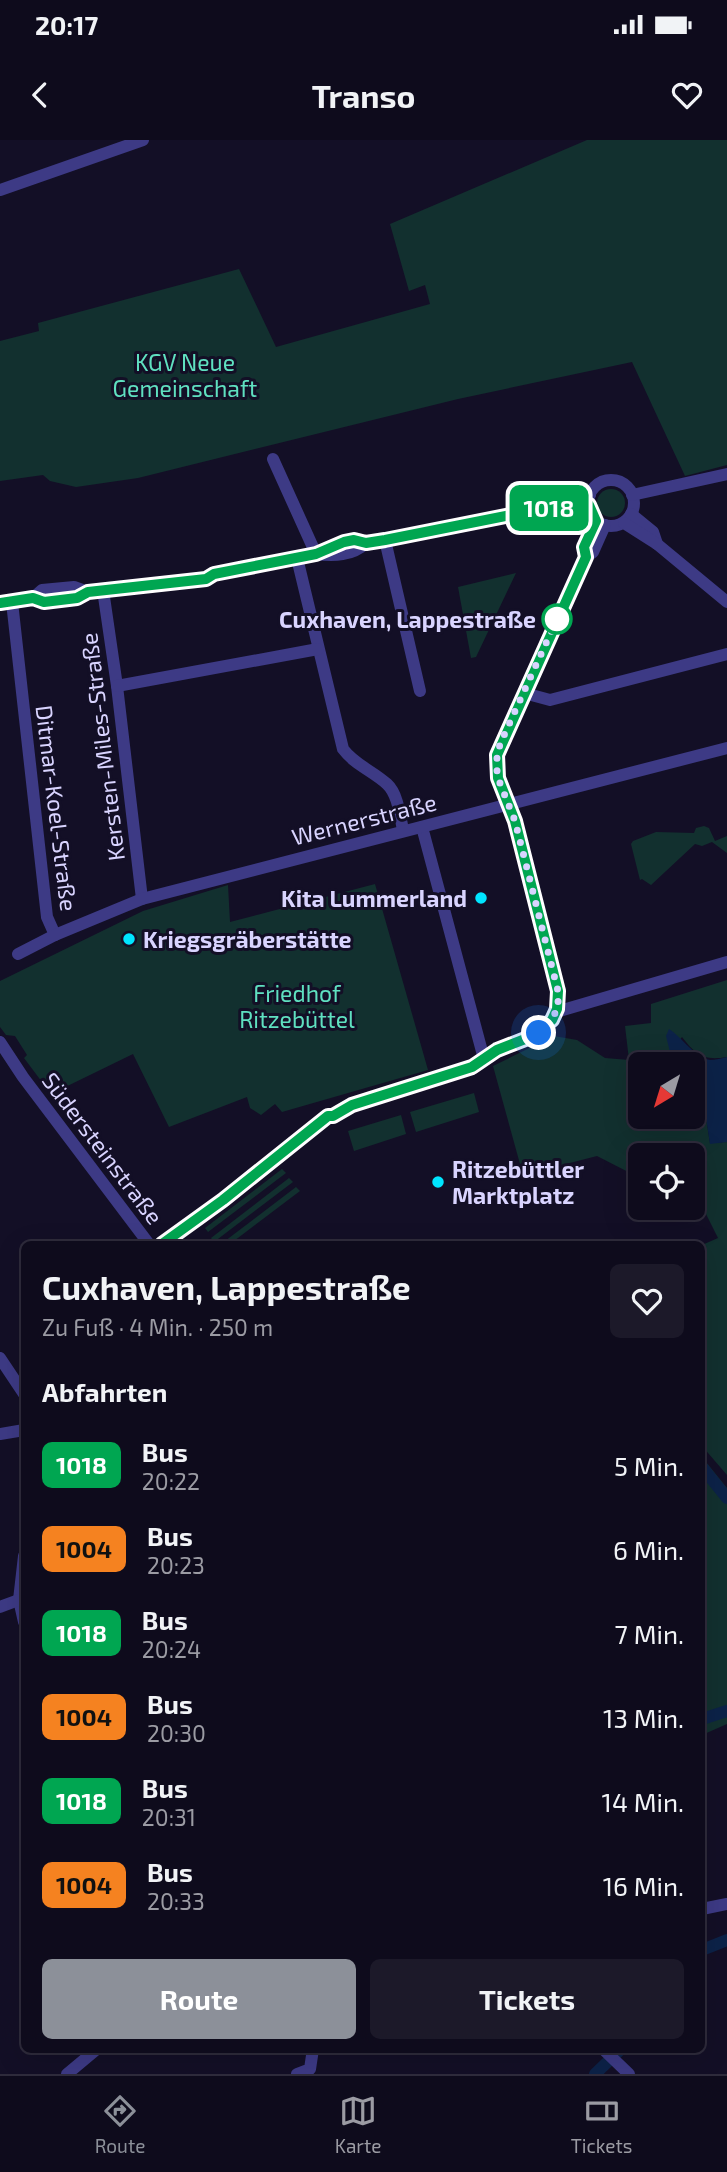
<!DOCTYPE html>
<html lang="de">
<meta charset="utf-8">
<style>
:root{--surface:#0e0b1c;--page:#1c1929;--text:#f1f3f6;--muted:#9b9ba3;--line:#2e2b3b;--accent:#8c9099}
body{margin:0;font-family:"Exo 2",sans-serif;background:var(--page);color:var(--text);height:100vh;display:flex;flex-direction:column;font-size:26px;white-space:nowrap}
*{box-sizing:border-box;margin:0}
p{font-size:23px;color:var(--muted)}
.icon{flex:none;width:38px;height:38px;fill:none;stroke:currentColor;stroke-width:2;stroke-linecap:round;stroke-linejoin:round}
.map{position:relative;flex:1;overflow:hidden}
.details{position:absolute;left:21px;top:1101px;width:684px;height:812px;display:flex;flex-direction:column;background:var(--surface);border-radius:10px;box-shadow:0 7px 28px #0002,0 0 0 2px var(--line)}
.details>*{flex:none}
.badge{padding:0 14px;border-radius:10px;font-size:24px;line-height:46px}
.needle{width:46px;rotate:218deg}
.tools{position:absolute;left:628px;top:912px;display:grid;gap:14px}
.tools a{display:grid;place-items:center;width:77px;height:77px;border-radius:10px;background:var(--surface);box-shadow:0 7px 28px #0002,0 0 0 2px var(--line);font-size:35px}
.you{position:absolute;width:35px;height:35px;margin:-18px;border:5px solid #fff;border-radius:50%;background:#1a73e8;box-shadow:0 0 0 10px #1a73e833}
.map>.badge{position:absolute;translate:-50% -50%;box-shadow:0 0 0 4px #fff}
h2{padding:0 21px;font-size:26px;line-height:63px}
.round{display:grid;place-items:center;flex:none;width:74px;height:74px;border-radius:10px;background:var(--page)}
.overview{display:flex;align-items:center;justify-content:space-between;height:119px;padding:0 21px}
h1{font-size:33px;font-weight:700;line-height:52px}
.action{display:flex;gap:14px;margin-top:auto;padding:14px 21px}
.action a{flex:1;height:80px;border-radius:10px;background:var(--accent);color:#fff;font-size:28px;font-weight:700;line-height:80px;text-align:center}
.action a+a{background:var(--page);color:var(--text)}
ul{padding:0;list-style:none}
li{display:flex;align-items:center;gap:21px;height:84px;padding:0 21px}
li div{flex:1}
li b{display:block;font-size:26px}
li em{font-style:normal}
li .badge{min-width:77px;font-weight:700;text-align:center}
.status{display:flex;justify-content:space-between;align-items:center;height:49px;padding:0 35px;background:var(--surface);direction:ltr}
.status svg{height:19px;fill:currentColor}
header{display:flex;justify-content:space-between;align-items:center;height:91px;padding:0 21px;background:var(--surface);font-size:32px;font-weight:700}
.tabs{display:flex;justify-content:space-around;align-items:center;height:98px;border-top:2px solid var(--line);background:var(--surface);font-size:19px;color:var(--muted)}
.tabs a{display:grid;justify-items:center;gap:4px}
.tabs .current{color:var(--accent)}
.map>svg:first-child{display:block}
.green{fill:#12302f}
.water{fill:#0c2248}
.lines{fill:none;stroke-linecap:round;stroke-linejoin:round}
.canal{stroke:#0c2248;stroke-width:12}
.minor{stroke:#3d3a85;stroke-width:12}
.line-casing{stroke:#fff;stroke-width:16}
.line{stroke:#00a651;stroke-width:10}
.walk{stroke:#d9d4ff;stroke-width:7;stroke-dasharray:0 12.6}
.stop-dot{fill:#fff;stroke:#00a651;stroke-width:3.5}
.poi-dot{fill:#00e5ff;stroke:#130f26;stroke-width:2.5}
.labels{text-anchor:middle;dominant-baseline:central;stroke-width:6;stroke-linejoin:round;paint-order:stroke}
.park-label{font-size:23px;fill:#5fe0c0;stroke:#130f26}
.stop-label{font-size:23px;font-weight:bold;fill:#d9d4ff;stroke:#130f26;text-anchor:end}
.street-label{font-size:23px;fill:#d9d4ff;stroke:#130f26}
.poi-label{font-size:23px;font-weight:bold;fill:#d9d4ff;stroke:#130f26;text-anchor:start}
</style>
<div class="status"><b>20:17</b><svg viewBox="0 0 49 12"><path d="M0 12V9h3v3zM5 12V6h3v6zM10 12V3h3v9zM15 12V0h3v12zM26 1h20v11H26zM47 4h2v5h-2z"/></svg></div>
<header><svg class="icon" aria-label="back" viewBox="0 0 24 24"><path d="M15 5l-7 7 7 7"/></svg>Transo<svg class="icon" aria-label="heart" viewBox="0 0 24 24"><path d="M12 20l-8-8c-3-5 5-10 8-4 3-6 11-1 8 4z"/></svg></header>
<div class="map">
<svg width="727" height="1934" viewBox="0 0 727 1934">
<rect width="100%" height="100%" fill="#130f26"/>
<g class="green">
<polygon points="587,0 727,0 727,325 685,336 632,222 458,259 138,338 76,347 50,341 43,335 0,341 0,201 39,191 38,183 239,129 276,207 430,164 425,145 409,151 390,84"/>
<circle cx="611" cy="363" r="14"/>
<polygon points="516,433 476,517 471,518 458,447"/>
<polygon points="704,686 709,688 715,701 727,696 727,713 712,702 702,706 695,704 651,745 642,739 640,740 631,704 633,701 656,692 694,693 696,688"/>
<polygon points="375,744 428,930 282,972 275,964 261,975 250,968 247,957 169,987 133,914 51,954 24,918 27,915 15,896 6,895 0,887 0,841 143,771 228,745 230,782"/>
<path d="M727 840V917C703 921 696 915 682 897L670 912 677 924H640V976H693V948L704 965 710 1003 727 1002V1335L702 1306V1169L707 1166 702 1147V1105L718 1098 693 1048V1015H640V1038L597 1016 523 1035 493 926 554 896 577 900 605 918 629 920 625 886 651 883V864Z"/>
<polygon points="474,953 479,972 416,992 410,972"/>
<polygon points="401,975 406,994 354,1011 348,991"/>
<polygon points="282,1029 286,1033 208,1092 205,1088"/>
<polygon points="289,1038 293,1042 214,1102 211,1098"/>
<polygon points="296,1047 300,1051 230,1104 221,1104"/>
<polygon points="702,1317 727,1348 727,1584 702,1595"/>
</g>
<path class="water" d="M669 889C683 898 694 917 710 920 715 920 722 918 727 917V1002L710 1004 704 965 693 948V924H677L670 912 666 896Z"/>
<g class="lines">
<g class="canal">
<polyline points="702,1327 727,1358"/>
<polyline points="702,1579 727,1571"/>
<polyline points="702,1810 727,1800"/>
<polyline points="595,1934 621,1909"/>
</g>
<g class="minor">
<polyline points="0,50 143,0"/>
<polyline points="273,319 316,414"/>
<circle cx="611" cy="363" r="23"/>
<polyline points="632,355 727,334"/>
<polyline points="551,367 563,359 590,355"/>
<polyline points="631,374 653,392 657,404"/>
<polyline points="624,383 657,404 727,462"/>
<polyline points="385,400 420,551"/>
<path d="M316 414C334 416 352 416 366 403"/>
<polyline points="586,417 584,407 596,381"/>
<path d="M297 418 343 609C355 625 373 631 387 644 398 654 400 676 403 690"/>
<polyline points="103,450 117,546 142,759"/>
<path d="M33 458C50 465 72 461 88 452L206 439 214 434 316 414C332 405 347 399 366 403L551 367 567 369 589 365"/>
<polyline points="12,462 47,777 55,795"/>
<polyline points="0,463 33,458 42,450 74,447 88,452"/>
<polyline points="117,546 318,509"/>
<polyline points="524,553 550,560 727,514"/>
<polyline points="422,687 484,919"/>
<polyline points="18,814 55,795 142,759 727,608"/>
<polyline points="556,872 727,822"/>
<polyline points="0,902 23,937 149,1104"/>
<polyline points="162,1104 223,1060 328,976 333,976 352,965 472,927 497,910 533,896 546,887 553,877 558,865 558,851 515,681 498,638 497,615 586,417 593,412 605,385"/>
<polyline points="0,1218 24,1254"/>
<polyline points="0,1294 24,1290"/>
<polyline points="24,1416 19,1460 24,1482"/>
<polyline points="0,1467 24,1458"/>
<polyline points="702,1769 727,1764"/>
<polyline points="603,1909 629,1934"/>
<polyline points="67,1934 97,1909"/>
<polyline points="297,1934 310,1929 313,1909"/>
</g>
</g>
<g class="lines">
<defs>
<polyline id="line" points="0,463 33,458 44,462 77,458 88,452 206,439 214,434 316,414 344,402 354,400 366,403 385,400 551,367 568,369 589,365 596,381 584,407 586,417 497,615 498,638 515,681 558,851 557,869 552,880 533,896 497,910 472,927 352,965 333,976 328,976 223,1060 162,1104"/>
</defs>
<use href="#line" class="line-casing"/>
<use href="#line" class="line"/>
<path class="walk" d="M539 893C553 882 560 868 558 851L515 681 498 638 496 623 500 604 557 479"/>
</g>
<circle class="stop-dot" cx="557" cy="479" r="14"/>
<g class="poi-dot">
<circle cx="481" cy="758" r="7"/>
<circle cx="129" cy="799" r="7"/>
<circle cx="438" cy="1042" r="7"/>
</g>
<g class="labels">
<g class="park-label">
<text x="185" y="222">KGV Neue<tspan x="185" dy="26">Gemeinschaft</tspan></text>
<text x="297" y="853">Friedhof<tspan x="297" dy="26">Ritzebüttel</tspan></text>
</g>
<g class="stop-label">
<text x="536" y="479">Cuxhaven, Lappestraße</text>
</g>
<g class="street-label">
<text transform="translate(102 607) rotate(-97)">Kersten-Miles-Straße</text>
<text transform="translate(57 668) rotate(83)">Ditmar-Koel-Straße</text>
<text transform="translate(364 679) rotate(-14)">Wernerstraße</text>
<text transform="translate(103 1008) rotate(53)">Südersteinstraße</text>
</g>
<g class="poi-label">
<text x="467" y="758" text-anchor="end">Kita Lummerland</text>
<text x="143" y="799">Kriegsgräberstätte</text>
<text x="452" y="1029">Ritzebüttler<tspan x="452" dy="26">Marktplatz</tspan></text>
</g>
</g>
</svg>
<div class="tools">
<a><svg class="needle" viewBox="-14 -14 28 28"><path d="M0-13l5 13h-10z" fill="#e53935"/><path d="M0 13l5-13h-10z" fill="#9b9ba3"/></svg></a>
<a><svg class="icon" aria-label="locate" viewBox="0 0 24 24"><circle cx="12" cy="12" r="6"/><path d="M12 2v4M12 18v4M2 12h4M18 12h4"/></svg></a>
</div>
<div class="you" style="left:539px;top:893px"></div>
<b class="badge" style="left:549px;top:368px;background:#00a651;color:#fff">1018</b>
<section class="details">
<div class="overview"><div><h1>Cuxhaven, Lappestraße</h1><p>Zu Fuß · 4 Min. · 250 m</p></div><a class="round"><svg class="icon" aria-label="heart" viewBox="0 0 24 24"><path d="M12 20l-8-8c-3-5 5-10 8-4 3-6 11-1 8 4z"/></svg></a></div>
<h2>Abfahrten</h2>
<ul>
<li><span class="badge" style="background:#00a651;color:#fff">1018</span><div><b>Bus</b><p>20:22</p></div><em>5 Min.</em></li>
<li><span class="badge" style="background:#f58220;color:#111">1004</span><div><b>Bus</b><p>20:23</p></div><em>6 Min.</em></li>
<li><span class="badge" style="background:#00a651;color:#fff">1018</span><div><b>Bus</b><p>20:24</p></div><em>7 Min.</em></li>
<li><span class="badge" style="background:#f58220;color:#111">1004</span><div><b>Bus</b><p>20:30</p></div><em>13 Min.</em></li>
<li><span class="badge" style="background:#00a651;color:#fff">1018</span><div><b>Bus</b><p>20:31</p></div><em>14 Min.</em></li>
<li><span class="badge" style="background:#f58220;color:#111">1004</span><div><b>Bus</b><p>20:33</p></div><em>16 Min.</em></li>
</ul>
<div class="action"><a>Route</a><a>Tickets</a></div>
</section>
</div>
<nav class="tabs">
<a class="current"><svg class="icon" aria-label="directions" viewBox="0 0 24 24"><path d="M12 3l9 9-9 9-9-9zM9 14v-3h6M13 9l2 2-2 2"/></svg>Route</a>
<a><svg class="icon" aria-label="map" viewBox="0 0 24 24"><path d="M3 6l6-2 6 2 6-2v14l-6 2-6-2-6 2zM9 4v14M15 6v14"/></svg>Karte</a>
<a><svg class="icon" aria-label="tickets" viewBox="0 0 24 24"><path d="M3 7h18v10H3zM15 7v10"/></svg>Tickets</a>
</nav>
